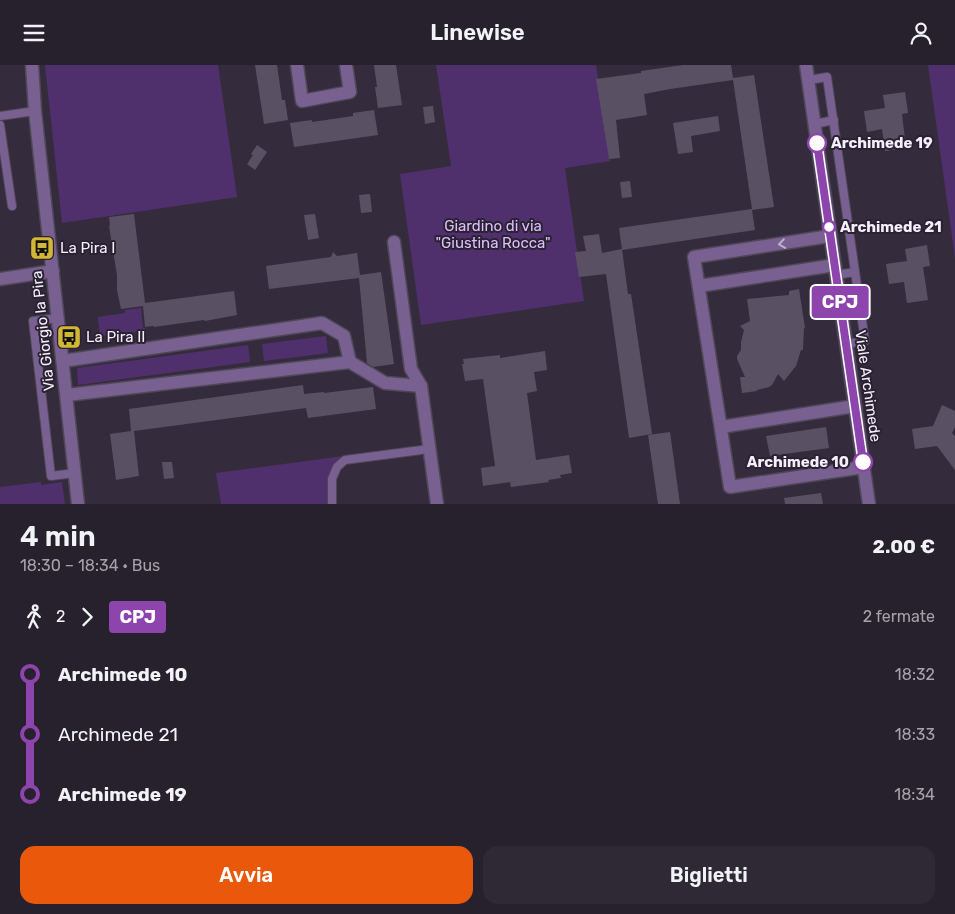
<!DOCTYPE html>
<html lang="it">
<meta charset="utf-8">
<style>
:root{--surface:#27212e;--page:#2f2936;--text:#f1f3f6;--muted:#a4a3aa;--accent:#ea580c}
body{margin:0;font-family:Rubik,sans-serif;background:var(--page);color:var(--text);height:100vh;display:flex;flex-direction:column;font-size:19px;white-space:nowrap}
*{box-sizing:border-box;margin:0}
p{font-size:16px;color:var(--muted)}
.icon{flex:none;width:28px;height:28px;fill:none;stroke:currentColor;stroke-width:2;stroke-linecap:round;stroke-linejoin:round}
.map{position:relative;height:439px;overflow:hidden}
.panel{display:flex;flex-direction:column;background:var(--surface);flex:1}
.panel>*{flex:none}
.badge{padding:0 10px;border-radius:4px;font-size:18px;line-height:32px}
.map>.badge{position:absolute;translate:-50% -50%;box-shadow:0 0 0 2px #fff}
.legs{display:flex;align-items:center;gap:8px;height:55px;padding:0 20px;font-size:16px}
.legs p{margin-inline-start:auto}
.headline{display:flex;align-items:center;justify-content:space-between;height:85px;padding:0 20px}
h1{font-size:28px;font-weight:600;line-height:38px}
.cta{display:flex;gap:10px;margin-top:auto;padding:10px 20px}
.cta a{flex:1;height:58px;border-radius:15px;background:var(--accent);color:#fff;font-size:20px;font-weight:600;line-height:58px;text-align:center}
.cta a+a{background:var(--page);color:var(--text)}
ul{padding:0 20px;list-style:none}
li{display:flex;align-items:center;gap:18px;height:60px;font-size:19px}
li i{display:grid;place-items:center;width:8px;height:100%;margin:0 6px;background:currentColor}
li i::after{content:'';width:12px;height:12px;margin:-6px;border:4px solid;border-radius:50%;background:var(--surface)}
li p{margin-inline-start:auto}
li:first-child i{background:linear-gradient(#0000 50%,currentColor 0)}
li:last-child i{background:linear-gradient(currentColor 50%,#0000 0)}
header{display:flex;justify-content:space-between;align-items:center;height:65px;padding:0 20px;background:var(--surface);font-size:22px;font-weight:600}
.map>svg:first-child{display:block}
.green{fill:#50306c}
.building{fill:#5a5063}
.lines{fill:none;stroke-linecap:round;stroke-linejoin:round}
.lane-casing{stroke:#4f4758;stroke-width:10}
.street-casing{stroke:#4f4758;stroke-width:15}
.lane{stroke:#786091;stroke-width:8}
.street{stroke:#786091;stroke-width:12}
.oneway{stroke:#bcafcb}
.line-1-casing{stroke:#fff;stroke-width:11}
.line-1{stroke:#8e44ad;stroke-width:8}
.stop-1-dot{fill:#fff;stroke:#8e44ad;stroke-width:2.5}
.labels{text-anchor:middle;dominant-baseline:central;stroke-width:4;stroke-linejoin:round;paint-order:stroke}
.stop-label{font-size:15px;font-weight:bold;fill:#f4effb;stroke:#2a2233;text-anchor:start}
.park-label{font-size:15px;fill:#dcbefa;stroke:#2a2233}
.poi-label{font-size:15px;fill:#f4effb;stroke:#2a2233;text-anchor:start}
.street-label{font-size:15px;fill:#f4effb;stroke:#2a2233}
</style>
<header><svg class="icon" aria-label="menu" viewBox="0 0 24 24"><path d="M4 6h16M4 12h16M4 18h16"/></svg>Linewise<svg class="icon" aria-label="person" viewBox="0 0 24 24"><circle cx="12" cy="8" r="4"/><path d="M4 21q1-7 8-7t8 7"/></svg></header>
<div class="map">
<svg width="955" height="439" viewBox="0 0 955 439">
<rect width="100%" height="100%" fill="#342c3d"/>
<g class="green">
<polygon points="45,0 218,0 237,132 62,158"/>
<polygon points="436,0 596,0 610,96 565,103 584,236 421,260 400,109 451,101"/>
<polygon points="928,0 955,0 955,193"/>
<polygon points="141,243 143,263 145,263 145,266 100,271 98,252 125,248 125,245"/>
<polygon points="326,271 328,288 264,296 262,279"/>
<polygon points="248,280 250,297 78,320 77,303"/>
<polygon points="344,391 344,393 341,395 329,439 221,439 216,408"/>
<polygon points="41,417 41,420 62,417 65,439 0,439 0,422"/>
</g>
<g class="building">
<polygon points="255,0 277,0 282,35 285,35 288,55 264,59"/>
<polygon points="374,0 396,0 402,40 378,43 375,22 377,22"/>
<polygon points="683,0 731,0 733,13 754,10 774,142 752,145 755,165 622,185 619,163 752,144 733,15 670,24 644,29 647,50 616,55 620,93 609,94 596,14 641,8 641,6"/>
<polygon points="905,27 908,48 902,49 906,83 885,86 882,64 867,67 864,46 885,43 883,30"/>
<polygon points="433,41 435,57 425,59 423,42"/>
<polygon points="374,45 378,70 294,82 290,58 312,55 312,57 326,55 353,51 353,48"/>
<polygon points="718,51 720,66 691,71 693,87 678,89 673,58"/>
<polygon points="257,80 267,87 255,105 247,99 253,90 251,89"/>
<polygon points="630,116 632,132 622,133 620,117"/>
<polygon points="370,129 372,147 361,148 359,130"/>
<polygon points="134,149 145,238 234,226 237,250 205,256 204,255 154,262 153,261 145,262 143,241 121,244 117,225 117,210 109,161 110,160 109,152"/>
<polygon points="315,149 319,173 308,175 304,150"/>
<polygon points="599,169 602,188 622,184 628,229 631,229 652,369 629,373 606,209 579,212 575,187 586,186 583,171"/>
<polygon points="927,180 930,201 923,202 928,235 907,238 904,217 889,219 886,199 907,196 905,184"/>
<polygon points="333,187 337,191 357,188 360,210 381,207 394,299 373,302 367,298 359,213 269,224 266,201 331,192"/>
<polygon points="799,224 805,263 804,263 803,285 801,285 796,301 784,316 778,309 772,320 769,322 757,325 757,326 742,328 740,312 745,312 737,294 737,291 741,285 741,277 744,265 740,261 750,256 747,234 789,230 789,226"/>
<polygon points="545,286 547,305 534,307 537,326 527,328 536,395 569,390 572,408 560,410 561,413 548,415 549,417 511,422 510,417 483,421 481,403 495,401 483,314 465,316 462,299 464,299 463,294 500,290 500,293"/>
<polygon points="303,320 304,329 324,327 324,328 373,322 376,344 308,353 306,343 134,366 139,411 116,415 110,369 131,366 129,344"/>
<polygon points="942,340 955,346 955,362 952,368 955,371 955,405 937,381 915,384 912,364 933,361"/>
<polygon points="826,362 829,383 770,391 766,371"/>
<polygon points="670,367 680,439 658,439 648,370"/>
<polygon points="162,397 172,397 174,413 164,414"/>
<polygon points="821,428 823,439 785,439 784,433"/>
</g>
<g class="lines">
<defs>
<g id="lane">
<polyline points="809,15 827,12 865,276 846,279"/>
<polyline points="0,51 35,46"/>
<polyline points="815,59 834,55"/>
<polyline points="0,60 12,141"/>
<polyline points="836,210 855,207"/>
<polyline points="58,253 33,256 51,411 75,408"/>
<polyline points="332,439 332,414 337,402 345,395 429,384"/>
</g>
<g id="street">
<polyline points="32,0 35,46 78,439"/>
<polyline points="297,0 302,36 350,27 346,0"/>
<polyline points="806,0 869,439"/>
<polyline points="830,171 694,192 730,422 864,402"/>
<polyline points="394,177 411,304 421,321 437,439"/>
<polyline points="0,214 53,206"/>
<polyline points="699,221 835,200"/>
<polyline points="63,296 322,258 344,271 350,297"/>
<polyline points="67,330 350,297 385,318 421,321"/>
<polyline points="721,362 855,341"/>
</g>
</defs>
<use href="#lane" class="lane-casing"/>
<use href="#street" class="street-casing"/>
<use href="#lane" class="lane"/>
<use href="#street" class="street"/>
</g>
<defs><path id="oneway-chevron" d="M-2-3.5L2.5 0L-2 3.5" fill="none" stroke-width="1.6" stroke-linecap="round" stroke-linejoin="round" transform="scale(1.25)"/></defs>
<use class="oneway" href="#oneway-chevron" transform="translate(782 179) rotate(171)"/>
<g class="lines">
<defs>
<polyline id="line-1" points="817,78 863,397"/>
</defs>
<use href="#line-1" class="line-1-casing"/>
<use href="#line-1" class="line-1"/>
</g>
<defs>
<symbol id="bus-square" viewBox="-11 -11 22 22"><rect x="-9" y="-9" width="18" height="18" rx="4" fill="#d2b736" stroke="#2a2233"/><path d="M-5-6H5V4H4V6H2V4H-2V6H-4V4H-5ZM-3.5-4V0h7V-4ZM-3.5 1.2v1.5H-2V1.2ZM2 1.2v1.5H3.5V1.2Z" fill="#111"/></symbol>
</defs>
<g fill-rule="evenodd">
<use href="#bus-square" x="28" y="169" width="28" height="28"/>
<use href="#bus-square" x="55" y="258" width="28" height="28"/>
</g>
<g class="stop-1-dot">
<circle cx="817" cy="78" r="9"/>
<circle cx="829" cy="162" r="6"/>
<circle cx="863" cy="397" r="9"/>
</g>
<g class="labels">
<g class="stop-label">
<text x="831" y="78">Archimede 19</text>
<text x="840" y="162">Archimede 21</text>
<text x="849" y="397" text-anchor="end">Archimede 10</text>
</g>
<g class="park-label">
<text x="493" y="161">Giardino di via<tspan x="493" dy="17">"Giustina Rocca"</tspan></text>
</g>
<g class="poi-label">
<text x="60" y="183">La Pira I</text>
<text x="86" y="272">La Pira II</text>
</g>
<g class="street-label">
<text transform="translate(43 266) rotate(-96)">Via Giorgio la Pira</text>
<text transform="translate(868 321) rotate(82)">Viale Archimede</text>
</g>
</g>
</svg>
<b class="badge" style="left:840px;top:237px;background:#8e44ad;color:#fff">CPJ</b>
</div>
<section class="panel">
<div class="headline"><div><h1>4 min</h1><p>18:30 – 18:34 · Bus</p></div><b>2.00 €</b></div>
<div class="legs"><svg class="icon" aria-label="walk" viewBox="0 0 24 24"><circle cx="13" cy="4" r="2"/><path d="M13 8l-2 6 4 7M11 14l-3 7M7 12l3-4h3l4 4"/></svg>2<svg class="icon" aria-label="forward" viewBox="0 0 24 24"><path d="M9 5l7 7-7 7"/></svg><b class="badge" style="background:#8e44ad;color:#fff">CPJ</b><p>2 fermate</p></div>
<ul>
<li><i style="color:#8e44ad"></i><b>Archimede 10</b><p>18:32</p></li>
<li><i style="color:#8e44ad"></i><span>Archimede 21</span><p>18:33</p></li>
<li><i style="color:#8e44ad"></i><b>Archimede 19</b><p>18:34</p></li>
</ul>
<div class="cta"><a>Avvia</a><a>Biglietti</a></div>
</section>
